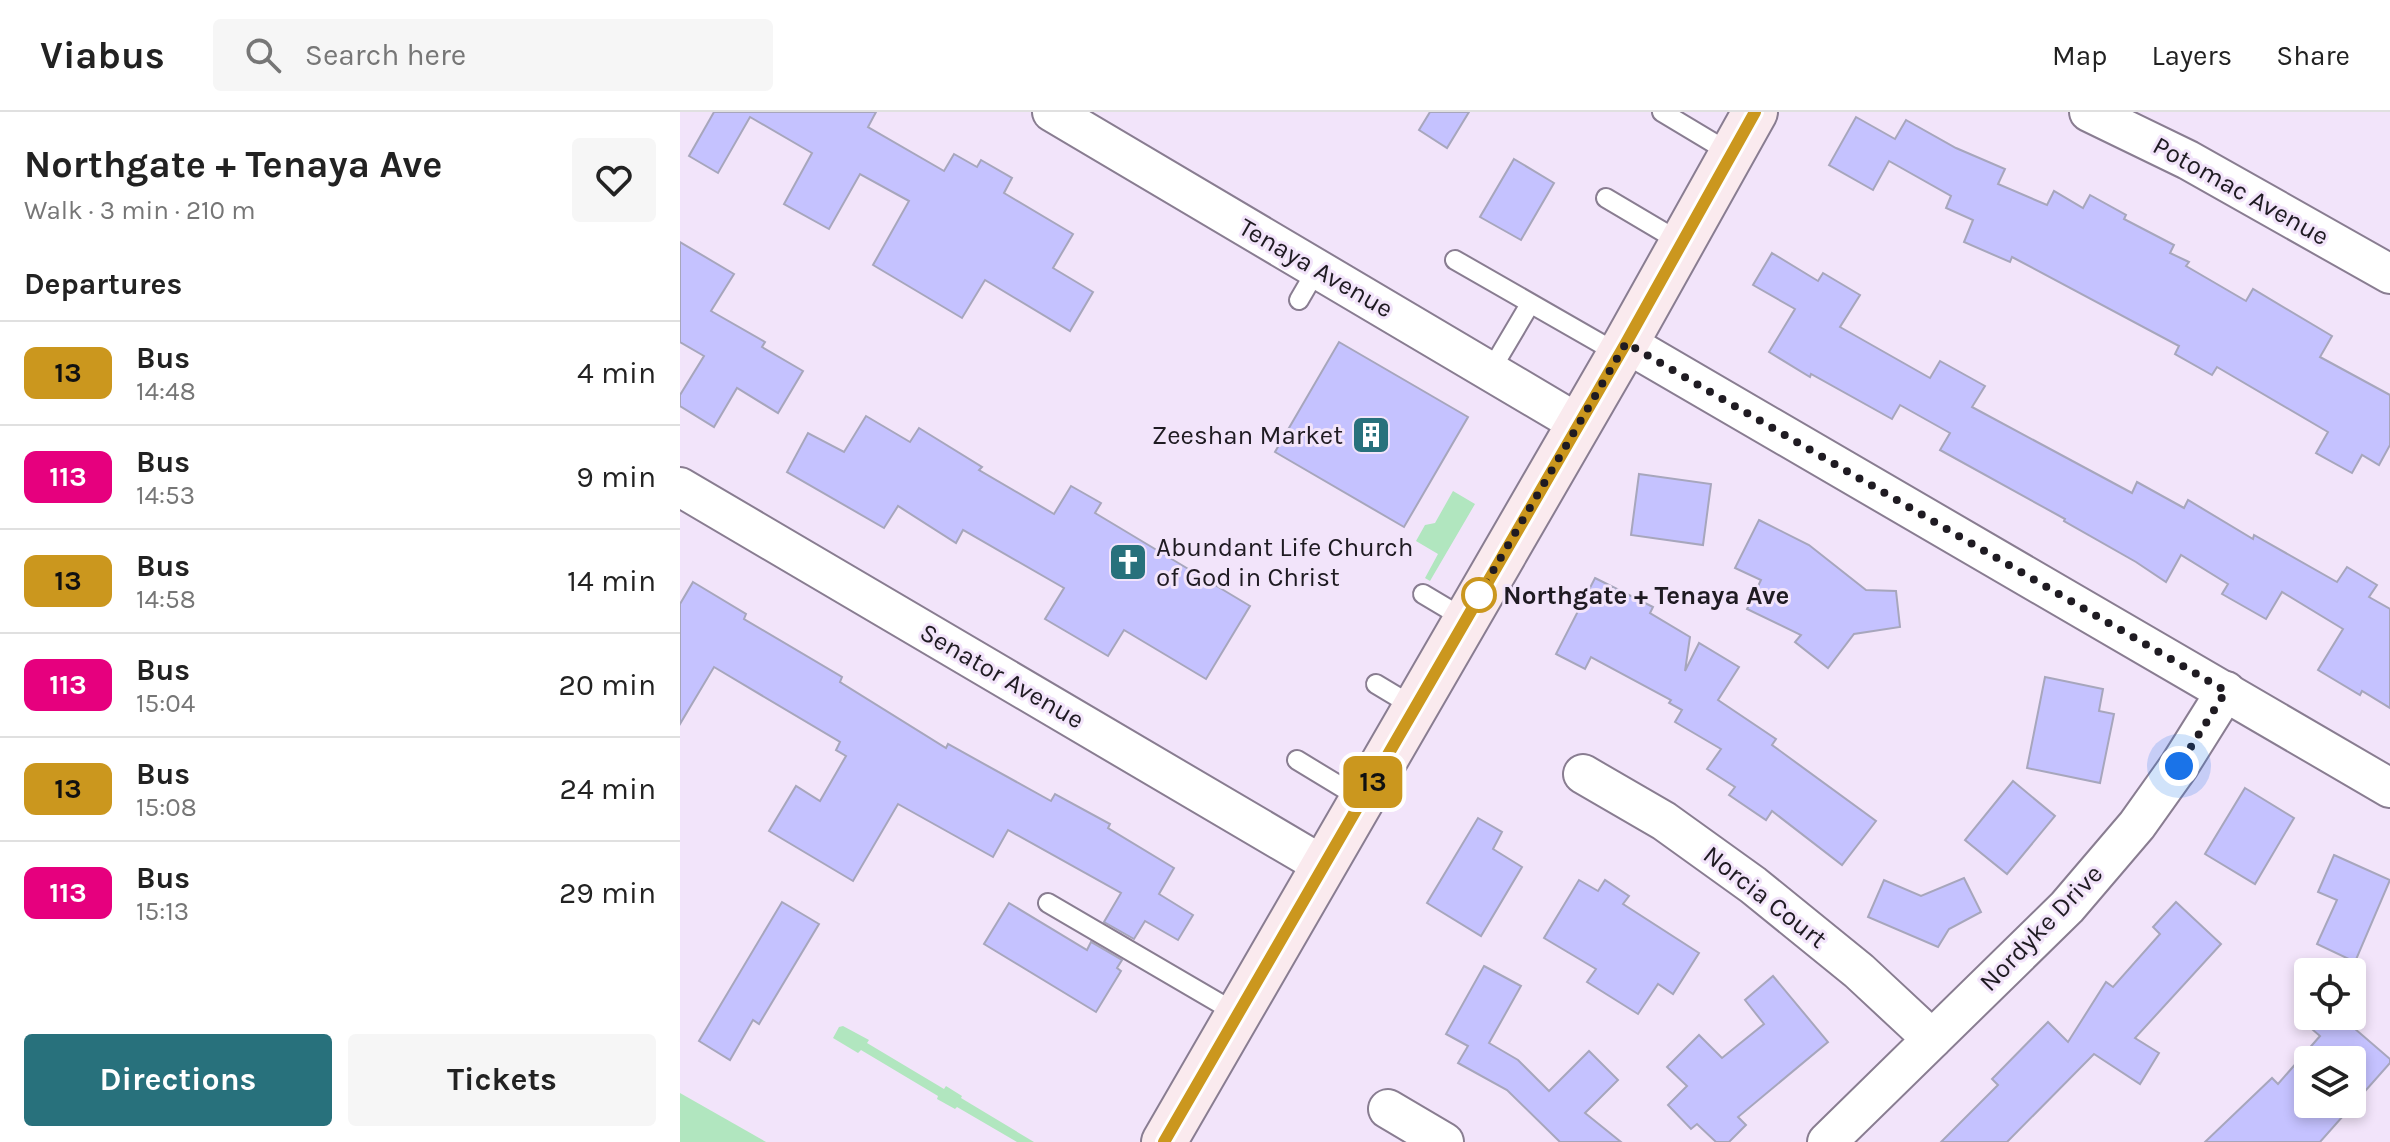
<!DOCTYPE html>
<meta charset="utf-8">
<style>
:root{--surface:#fff;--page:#f6f6f6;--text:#222;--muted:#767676;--line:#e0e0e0;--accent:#28717c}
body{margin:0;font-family:Karla,sans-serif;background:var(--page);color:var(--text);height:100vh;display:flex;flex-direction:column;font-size:30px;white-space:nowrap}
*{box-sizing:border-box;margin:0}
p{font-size:26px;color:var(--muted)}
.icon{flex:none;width:44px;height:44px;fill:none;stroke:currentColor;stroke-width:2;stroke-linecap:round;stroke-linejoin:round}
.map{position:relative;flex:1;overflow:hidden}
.drawer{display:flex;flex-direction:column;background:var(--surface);width:680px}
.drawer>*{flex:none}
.badge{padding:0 16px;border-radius:12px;font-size:28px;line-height:52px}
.fabs{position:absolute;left:1614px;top:846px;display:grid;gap:16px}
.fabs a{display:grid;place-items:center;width:72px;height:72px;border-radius:8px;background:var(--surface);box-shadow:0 4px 12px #0003;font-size:40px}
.you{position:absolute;width:40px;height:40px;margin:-20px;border:6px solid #fff;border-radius:50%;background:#1a73e8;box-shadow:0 0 0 12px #1a73e833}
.map>.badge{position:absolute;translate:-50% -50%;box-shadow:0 0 0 4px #fff}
h2{padding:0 24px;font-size:30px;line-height:72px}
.round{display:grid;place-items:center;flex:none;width:84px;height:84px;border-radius:8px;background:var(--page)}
.headline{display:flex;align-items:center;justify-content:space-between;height:136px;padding:0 24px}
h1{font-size:38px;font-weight:700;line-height:60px}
.button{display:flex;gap:16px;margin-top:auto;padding:16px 24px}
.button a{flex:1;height:92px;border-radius:8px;background:var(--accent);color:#fff;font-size:32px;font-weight:700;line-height:92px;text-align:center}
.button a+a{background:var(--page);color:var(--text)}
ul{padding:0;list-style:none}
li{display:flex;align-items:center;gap:24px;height:104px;padding:0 24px;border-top:2px solid var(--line)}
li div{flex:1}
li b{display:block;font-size:30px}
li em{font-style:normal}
li .badge{min-width:88px;font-weight:700;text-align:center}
header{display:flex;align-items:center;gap:48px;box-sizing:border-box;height:112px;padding:0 40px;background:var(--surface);border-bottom:2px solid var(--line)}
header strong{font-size:38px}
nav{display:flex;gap:44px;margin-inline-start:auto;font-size:28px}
.search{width:560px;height:72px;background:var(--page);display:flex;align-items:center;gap:20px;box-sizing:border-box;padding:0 28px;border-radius:8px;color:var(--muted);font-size:30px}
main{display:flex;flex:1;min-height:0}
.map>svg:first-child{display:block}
.green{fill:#b1e6bf}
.building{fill:#c5c2ff;stroke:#a7a6bc;stroke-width:2;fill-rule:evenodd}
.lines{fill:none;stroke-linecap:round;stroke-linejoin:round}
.service-casing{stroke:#897d91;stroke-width:22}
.minor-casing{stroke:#897d91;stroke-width:42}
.secondary-casing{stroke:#897d91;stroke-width:48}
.service{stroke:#fff;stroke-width:18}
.minor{stroke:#fff;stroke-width:38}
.secondary{stroke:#faeaee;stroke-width:44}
.line-casing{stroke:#fff;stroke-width:18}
.line{stroke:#cb971e;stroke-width:12}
.walk{stroke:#1f1b22;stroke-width:8;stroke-dasharray:0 14.4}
.stop-dot{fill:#fff;stroke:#cb971e;stroke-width:4}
.labels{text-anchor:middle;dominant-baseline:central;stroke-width:6;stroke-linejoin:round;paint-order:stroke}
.street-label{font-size:26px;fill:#1f1b22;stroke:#f2e4fa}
.poi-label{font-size:26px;fill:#1f1b22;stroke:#f2e4fa;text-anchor:end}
.stop-label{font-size:26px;font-weight:bold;fill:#1f1b22;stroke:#f2e4fa;text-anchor:start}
</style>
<header>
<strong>Viabus</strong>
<div class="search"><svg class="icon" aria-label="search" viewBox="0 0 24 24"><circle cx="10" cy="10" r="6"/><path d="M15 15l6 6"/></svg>Search here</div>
<nav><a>Map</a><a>Layers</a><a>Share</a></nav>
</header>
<main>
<section class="drawer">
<div class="headline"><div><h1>Northgate + Tenaya Ave</h1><p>Walk · 3 min · 210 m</p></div><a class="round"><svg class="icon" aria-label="heart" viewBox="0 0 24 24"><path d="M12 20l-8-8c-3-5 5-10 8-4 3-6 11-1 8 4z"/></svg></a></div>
<h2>Departures</h2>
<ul>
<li><span class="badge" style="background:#cb971e;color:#111">13</span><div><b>Bus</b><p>14:48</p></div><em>4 min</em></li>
<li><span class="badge" style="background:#e6007e;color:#fff">113</span><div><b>Bus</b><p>14:53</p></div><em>9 min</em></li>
<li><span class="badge" style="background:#cb971e;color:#111">13</span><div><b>Bus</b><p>14:58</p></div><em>14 min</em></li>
<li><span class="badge" style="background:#e6007e;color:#fff">113</span><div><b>Bus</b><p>15:04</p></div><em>20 min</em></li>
<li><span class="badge" style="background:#cb971e;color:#111">13</span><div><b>Bus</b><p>15:08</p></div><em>24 min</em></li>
<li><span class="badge" style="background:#e6007e;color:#fff">113</span><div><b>Bus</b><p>15:13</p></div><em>29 min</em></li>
</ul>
<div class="button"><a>Directions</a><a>Tickets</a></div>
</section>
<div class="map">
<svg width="1710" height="1030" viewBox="0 0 1710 1030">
<rect width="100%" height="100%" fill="#f2e4fa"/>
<g class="green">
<polygon points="773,379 795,392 750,469 745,466 758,442 736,429 745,413 755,411"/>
<polygon points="163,914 189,928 187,931 264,977 266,974 282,984 281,986 354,1030 337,1030 277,995 275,997 257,987 258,984 181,938 178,941 153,926 159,915"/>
<polygon points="0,981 86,1030 0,1030"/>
</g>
<g class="building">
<polygon points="34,0 196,0 188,15 264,59 274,42 297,55 301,48 332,66 324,81 393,122 373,156 413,180 390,219 305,168 282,206 193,153 229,89 180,62 149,117 104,92 132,41 70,5 38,61 9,44"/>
<polygon points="750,0 789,0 767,36 739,18"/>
<polygon points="1176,5 1215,27 1226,8 1276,36 1325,57 1318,72 1367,93 1374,79 1403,96 1410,83 1446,103 1444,107 1494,133 1490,141 1509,150 1506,154 1566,189 1573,177 1652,224 1640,245 1710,283 1710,333 1699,353 1682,343 1672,361 1636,341 1648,320 1537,255 1532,263 1495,242 1499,234 1332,145 1330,150 1284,130 1293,108 1266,96 1271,84 1209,49 1193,78 1149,53"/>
<polygon points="834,47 874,71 841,128 800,105"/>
<polygon points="0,130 54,162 31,199 85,230 82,235 123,259 98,301 57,276 34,315 0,294 0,283 24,244 0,230"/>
<polygon points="1092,141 1138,169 1143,161 1180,183 1160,215 1250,266 1260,249 1305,274 1292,295 1452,381 1457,370 1504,396 1508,388 1573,427 1574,423 1657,470 1667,455 1697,473 1689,485 1710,497 1710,596 1682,579 1680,583 1638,558 1663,517 1602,480 1586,507 1542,482 1548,472 1501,443 1486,470 1456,450 1384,409 1385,407 1260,338 1270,321 1220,293 1212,307 1131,262 1130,265 1089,240 1115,197 1073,173"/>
<polygon points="659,230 788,305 724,415 595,340"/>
<polygon points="186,304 230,330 239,316 302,355 299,358 374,402 391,374 421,391 415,401 570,494 526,567 444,518 428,544 365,507 384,476 283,418 276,431 218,394 204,416 107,360 128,321 164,340"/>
<polygon points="959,362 1031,372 1023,433 951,423"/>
<polygon points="1079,408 1129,433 1186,478 1216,479 1220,515 1174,522 1148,556 1115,530 1121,523 1067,497 1081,468 1055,456"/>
<polygon points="915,466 973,495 970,501 1010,525 1005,559 1019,531 1059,555 1038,588 1096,627 1092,633 1196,709 1162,753 1092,699 1086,708 1049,683 1055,675 1027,657 1041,637 995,610 1002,598 989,591 991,588 911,545 905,557 876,542"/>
<polygon points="13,470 66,502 64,507 162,565 160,570 266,636 268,632 371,689 375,682 430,712 428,716 494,756 479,782 513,803 498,828 465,809 454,827 424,810 441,781 328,718 313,745 218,692 173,769 89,719 116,674 140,689 166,644 156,638 160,630 34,555 0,612 0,492"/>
<polygon points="1365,565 1423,577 1419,599 1434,602 1420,671 1347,656"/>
<polygon points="1333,669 1375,704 1327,762 1285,728"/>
<polygon points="1565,676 1614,706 1575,772 1525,742"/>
<polygon points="798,706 822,720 813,737 842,755 801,824 747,791"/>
<polygon points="1654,743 1710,768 1675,850 1637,832 1657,788 1638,780"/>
<polygon points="1284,766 1301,800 1269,817 1258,835 1188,805 1204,768 1241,784"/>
<polygon points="899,768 918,779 925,768 949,784 943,792 1019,841 993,882 978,872 958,902 907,870 916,857 864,826"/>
<polygon points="102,790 139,812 79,912 73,908 50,948 19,929"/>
<polygon points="1496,790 1541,832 1455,926 1479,941 1460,972 1414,942 1327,1030 1261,1030 1318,973 1312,967 1368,910 1388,930 1426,870 1433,875 1480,822 1473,815"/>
<polygon points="329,791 407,838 411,830 442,848 437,856 441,859 416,900 304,832"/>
<polygon points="804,854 841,874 809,931 838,948 869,979 909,939 938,968 905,1001 941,1030 880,1030 827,978 778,951 788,934 766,922"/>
<polygon points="1093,864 1148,930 1058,1005 1066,1013 1049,1030 1036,1030 1017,1012 1011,1017 988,993 1007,974 987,955 1019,923 1042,946 1084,912 1065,888"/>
<path d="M1617 904H1660L1710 947V951L1640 1030H1525L1592 966 1598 972 1640 924ZM1628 948H1672V992H1628Z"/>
</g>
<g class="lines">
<defs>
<g id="service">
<polyline points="982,0 1052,42"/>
<polyline points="926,86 1002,131"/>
<polyline points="775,148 939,242"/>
<polyline points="619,188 637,157"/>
<polyline points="811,258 850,192"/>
<polyline points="743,482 785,507"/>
<polyline points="696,572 736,596"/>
<polyline points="617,648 683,688"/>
<polyline points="368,791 558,902"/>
</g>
<g id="minor">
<polyline points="372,0 899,312"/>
<polyline points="1409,0 1508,48 1710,162"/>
<polyline points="946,231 1710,676"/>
<polyline points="0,375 644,754"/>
<polyline points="903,662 984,709 1073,773 1179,859 1252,927"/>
<polyline points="708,997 764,1030"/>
<polyline points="1147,1030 1387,795 1457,713 1499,654 1546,579"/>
</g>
<polyline id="secondary" points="484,1030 946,231 1075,0"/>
</defs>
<use href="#service" class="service-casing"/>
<use href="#minor" class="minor-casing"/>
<use href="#secondary" class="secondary-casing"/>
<use href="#service" class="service"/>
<use href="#minor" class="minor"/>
<use href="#secondary" class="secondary"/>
</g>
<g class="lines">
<defs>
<polyline id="line" points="484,1030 946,231 1075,0"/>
</defs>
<use href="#line" class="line-casing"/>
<use href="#line" class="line"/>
<polyline class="walk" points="799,483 946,231 1546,579 1499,654"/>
</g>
<defs>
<symbol id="building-square" viewBox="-11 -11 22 22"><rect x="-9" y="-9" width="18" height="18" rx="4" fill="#28717c" stroke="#f2e4fa"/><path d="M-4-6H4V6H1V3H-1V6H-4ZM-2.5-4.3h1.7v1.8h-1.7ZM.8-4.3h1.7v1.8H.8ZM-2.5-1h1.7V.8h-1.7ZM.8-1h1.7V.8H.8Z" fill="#fff"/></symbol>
<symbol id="church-square" viewBox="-11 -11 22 22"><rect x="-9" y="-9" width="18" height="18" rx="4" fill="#28717c" stroke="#f2e4fa"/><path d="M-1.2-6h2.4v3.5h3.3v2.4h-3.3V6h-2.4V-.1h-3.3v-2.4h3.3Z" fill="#fff"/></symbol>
</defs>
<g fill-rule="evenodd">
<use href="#building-square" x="669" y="301" width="44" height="44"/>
<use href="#church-square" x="426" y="428" width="44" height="44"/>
</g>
<circle class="stop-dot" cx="799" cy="483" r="16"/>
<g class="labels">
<g class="street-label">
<text transform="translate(1561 79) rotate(29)">Potomac Avenue</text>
<text transform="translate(636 156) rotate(30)">Tenaya Avenue</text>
<text transform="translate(322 564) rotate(30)">Senator Avenue</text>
<text transform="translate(1085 785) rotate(38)">Norcia Court</text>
<text transform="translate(1361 816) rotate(-46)">Nordyke Drive</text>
</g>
<g class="poi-label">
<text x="663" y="323">Zeeshan Market</text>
<text x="476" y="435" text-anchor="start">Abundant Life Church<tspan x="476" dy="30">of God in Christ</tspan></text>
</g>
<g class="stop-label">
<text x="823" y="483">Northgate + Tenaya Ave</text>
</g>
</g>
</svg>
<div class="fabs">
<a><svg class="icon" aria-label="locate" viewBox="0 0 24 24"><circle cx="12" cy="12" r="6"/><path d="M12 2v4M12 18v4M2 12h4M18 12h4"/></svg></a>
<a><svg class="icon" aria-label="layers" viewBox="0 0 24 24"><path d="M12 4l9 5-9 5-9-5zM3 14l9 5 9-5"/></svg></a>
</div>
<div class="you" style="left:1499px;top:654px"></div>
<b class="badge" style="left:693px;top:670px;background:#cb971e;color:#111">13</b>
</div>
</main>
